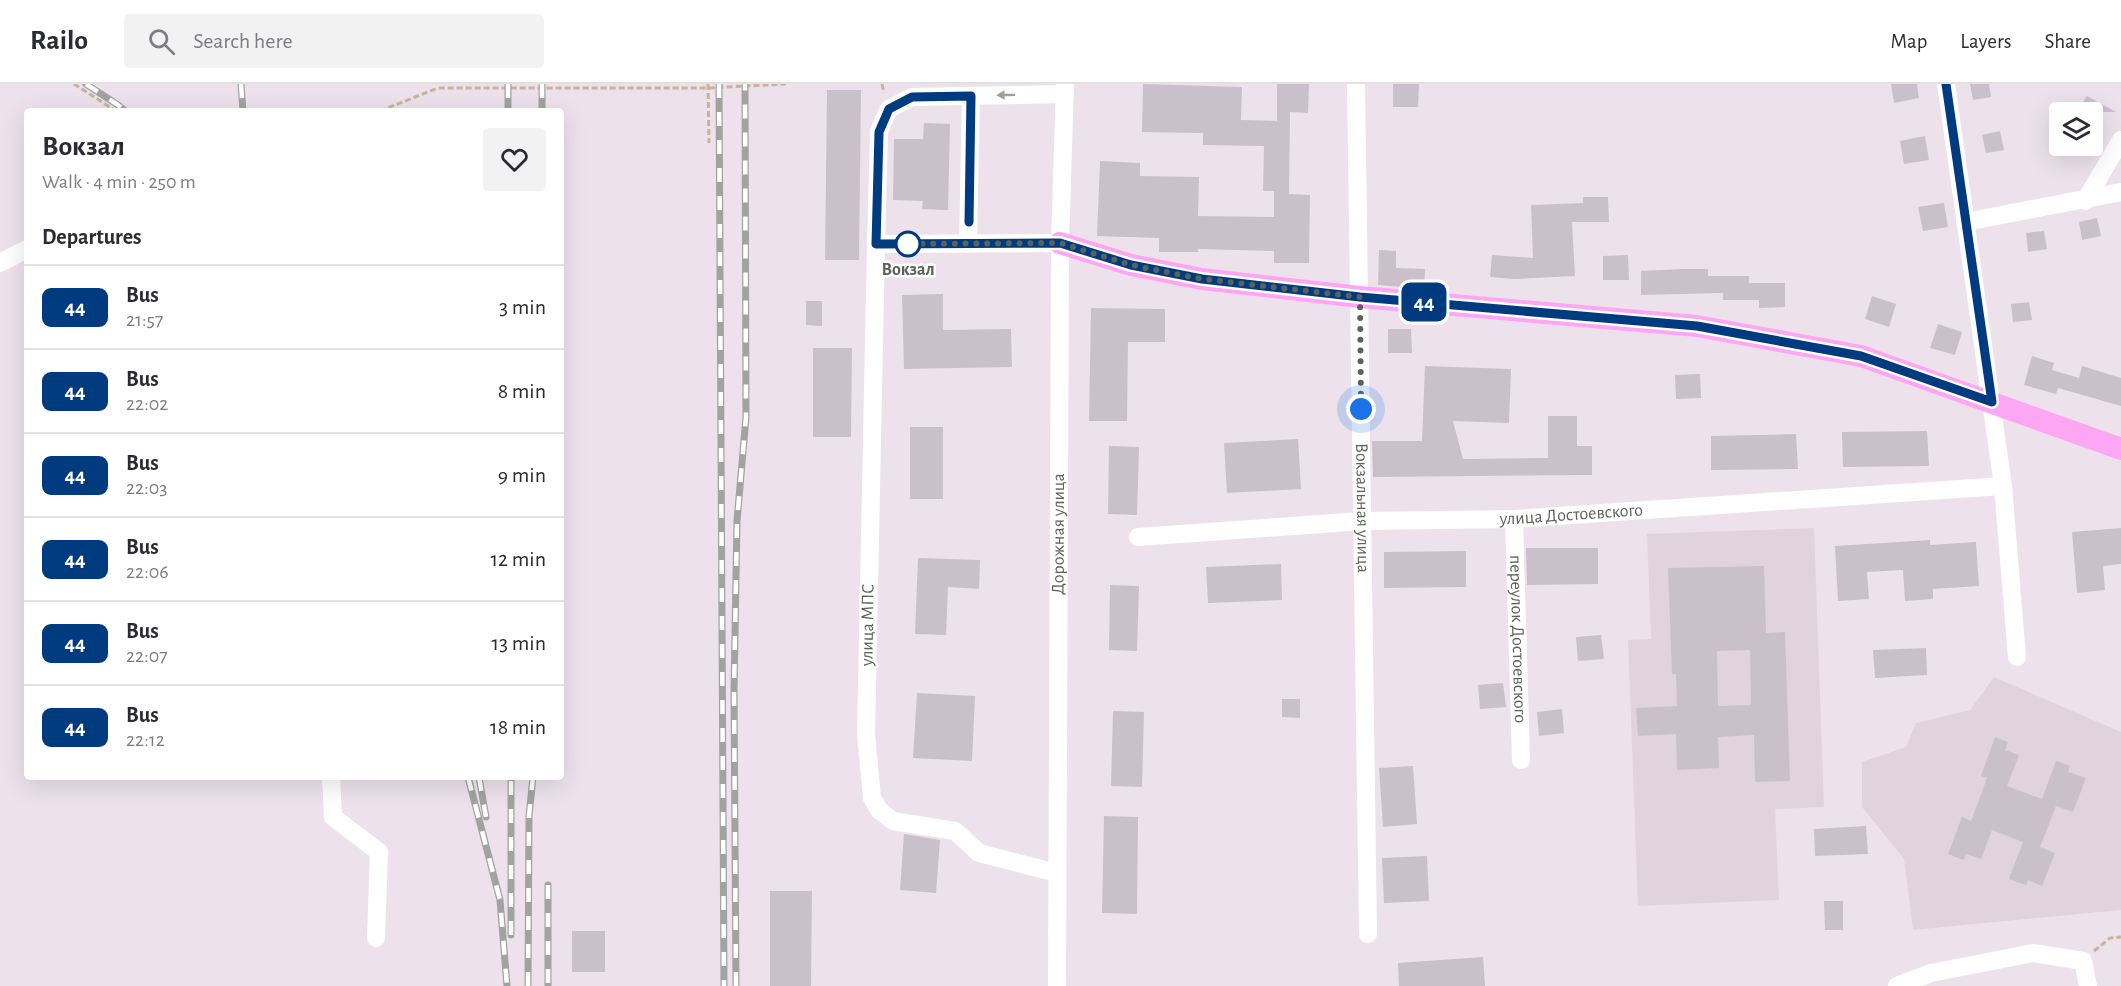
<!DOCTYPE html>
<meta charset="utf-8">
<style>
:root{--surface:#fff;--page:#f2f2f3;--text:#2b2b33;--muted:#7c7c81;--line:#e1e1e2}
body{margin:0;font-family:"Alegreya Sans",sans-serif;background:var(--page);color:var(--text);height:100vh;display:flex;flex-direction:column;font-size:22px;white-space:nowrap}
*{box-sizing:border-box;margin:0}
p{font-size:20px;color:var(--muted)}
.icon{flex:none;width:33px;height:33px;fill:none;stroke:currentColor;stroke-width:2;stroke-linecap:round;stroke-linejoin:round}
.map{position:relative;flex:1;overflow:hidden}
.drawer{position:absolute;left:24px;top:24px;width:540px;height:672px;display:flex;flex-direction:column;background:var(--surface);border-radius:6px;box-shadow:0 6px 24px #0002}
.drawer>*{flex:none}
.badge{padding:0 12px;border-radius:9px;font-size:21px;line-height:39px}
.buttons{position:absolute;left:2049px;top:18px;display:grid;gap:12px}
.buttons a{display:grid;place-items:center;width:54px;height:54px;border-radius:6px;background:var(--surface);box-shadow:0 6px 24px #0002;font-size:30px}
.you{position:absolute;width:30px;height:30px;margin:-15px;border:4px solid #fff;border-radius:50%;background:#1a73e8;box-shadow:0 0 0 9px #1a73e833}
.map>.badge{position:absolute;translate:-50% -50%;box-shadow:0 0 0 3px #fff}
h2{padding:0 18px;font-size:22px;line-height:54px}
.round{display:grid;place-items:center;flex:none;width:63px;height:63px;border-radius:6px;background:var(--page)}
.head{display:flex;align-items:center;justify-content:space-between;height:102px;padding:0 18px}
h1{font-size:28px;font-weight:600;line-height:45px}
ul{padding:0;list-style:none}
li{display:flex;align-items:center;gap:18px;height:84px;padding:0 18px;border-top:2px solid var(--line)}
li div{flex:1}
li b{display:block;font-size:22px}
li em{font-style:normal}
li .badge{min-width:66px;font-weight:700;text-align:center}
header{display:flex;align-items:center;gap:36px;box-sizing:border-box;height:84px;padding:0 30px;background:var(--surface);border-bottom:2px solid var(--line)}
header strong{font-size:28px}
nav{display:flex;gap:33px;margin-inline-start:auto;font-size:21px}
.search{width:420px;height:54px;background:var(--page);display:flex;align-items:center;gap:15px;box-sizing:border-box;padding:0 21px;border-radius:6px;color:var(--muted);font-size:22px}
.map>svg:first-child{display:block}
.education{fill:#e0d3df}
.building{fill:#cac0ca;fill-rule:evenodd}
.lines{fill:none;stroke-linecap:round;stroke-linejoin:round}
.path{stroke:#c7b399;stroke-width:3;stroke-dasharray:6 3;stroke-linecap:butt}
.minor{stroke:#fff;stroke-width:18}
.major{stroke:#fda6f3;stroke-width:22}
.rail-casing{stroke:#a0a3a0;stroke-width:7}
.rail{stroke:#fff;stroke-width:4.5;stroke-dasharray:14;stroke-linecap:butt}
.oneway{fill:#9da19c}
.line-casing{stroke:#fff;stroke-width:14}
.line{stroke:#003b80;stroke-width:9}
.walk{stroke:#5b625a;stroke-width:6;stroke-dasharray:0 10.8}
.stop-dot{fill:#fff;stroke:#003b80;stroke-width:3}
.labels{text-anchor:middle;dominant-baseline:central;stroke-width:5;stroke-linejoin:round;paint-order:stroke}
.stop-label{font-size:18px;font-weight:bold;fill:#5b625a;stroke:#fff}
.street-label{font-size:18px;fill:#5b625a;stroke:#fff}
</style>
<header>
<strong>Railo</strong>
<div class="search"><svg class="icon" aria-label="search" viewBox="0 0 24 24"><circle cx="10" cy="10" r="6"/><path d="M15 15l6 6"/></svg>Search here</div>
<nav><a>Map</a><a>Layers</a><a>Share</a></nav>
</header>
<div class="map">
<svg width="2121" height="902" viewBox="0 0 2121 902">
<rect width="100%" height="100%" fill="#ede2ec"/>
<g class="education">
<polygon points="1814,444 1824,723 1775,725 1779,816 1638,822 1628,556 1651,555 1647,450"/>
<polygon points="1994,593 2121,648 2121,826 1913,846 1904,775 1862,723 1862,678 1906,663 1916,639 1970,626"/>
</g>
<g class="building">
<polygon points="1143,0 1242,3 1241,36 1277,37 1277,0 1309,0 1308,29 1290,28 1289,110 1310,111 1309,179 1274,179 1274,167 1198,165 1198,168 1159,168 1159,154 1097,152 1100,77 1140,79 1140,92 1199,93 1198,132 1274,133 1274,107 1263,107 1264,62 1203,61 1203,49 1142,48"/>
<polygon points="1393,0 1419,0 1418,23 1393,23"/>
<polygon points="1891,0 1917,0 1919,14 1894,19"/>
<polygon points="1970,0 1989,0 1991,13 1973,16"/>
<polygon points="827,6 861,6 859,176 825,176"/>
<polygon points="2087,12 2116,28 2077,28"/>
<polygon points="924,39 950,40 948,126 922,125 923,117 893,116 894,55 923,55"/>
<polygon points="2000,47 2004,66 1986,69 1982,51"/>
<polygon points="1925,52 1929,76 1904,80 1900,57"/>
<polygon points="1583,113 1608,113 1609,138 1572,138 1575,192 1514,195 1490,193 1492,171 1533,174 1531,121 1583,119"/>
<polygon points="1944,119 1948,143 1923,147 1918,123"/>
<polygon points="2097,134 2101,152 2082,156 2079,138"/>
<polygon points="2044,147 2047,165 2028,168 2026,149"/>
<polygon points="1379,166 1396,167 1396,184 1425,185 1424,205 1378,201"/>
<polygon points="1628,171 1629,196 1603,196 1603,172"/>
<polygon points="1683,185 1708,185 1708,192 1749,192 1749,199 1785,199 1785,223 1759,224 1759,216 1723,216 1723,209 1641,211 1641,187"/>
<polygon points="943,210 943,246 1011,245 1012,283 904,285 902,211"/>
<polygon points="1872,212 1896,220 1889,243 1865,235"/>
<polygon points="806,217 822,217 822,242 806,241"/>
<polygon points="2029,218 2032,236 2013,238 2011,220"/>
<polygon points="1091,224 1165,225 1165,258 1128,258 1127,337 1089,337"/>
<polygon points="1938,240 1962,248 1955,271 1930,264"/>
<polygon points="1388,245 1411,245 1412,269 1388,269"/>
<polygon points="813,264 852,264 851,353 813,353"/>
<polygon points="2032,272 2054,279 2052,286 2079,294 2082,282 2121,294 2121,322 2058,304 2056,310 2024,301"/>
<polygon points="1425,282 1511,285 1509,339 1453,337 1463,375 1548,374 1548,332 1577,332 1577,362 1592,362 1592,391 1373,393 1372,357 1422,357"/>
<polygon points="1700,290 1701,314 1676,315 1675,291"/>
<rect x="910" y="343" width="33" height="72"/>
<polygon points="1927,347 1929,382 1843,383 1842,348"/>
<polygon points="1796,350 1798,385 1711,386 1711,352"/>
<polygon points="1298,355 1301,405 1227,409 1224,359"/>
<polygon points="1109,362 1139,363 1137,431 1108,430"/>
<polygon points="2121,444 2121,480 2103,482 2105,506 2077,509 2072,448"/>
<polygon points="1930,456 1930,461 1976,458 1979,502 1933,505 1933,515 1905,517 1903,486 1867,488 1869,515 1838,517 1835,462"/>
<polygon points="1526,464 1598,464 1598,500 1527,501"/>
<polygon points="1466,467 1466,503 1384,504 1384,468"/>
<polygon points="918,474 980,476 979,505 948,503 946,551 915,550"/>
<polygon points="1281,480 1282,516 1208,519 1206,483"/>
<path d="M1764 482 1766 549 1785 548 1790 697 1755 698 1754 651 1718 653 1719 684 1677 686 1676 650 1638 652 1636 624 1677 622 1676 590H1672L1668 484ZM1750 566 1751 621 1718 622 1717 567Z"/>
<polygon points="1110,501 1139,502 1137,567 1109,566"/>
<polygon points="1601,551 1604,575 1578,577 1576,553"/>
<polygon points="1926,564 1927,591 1875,594 1873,566"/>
<polygon points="1503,599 1506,623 1480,625 1478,601"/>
<polygon points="917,609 975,612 972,677 913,674"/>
<polygon points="1282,615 1300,615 1300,634 1282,633"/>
<polygon points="1562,625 1564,649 1539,652 1537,628"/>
<polygon points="1113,627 1144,628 1142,703 1111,702"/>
<polygon points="1995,653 2008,658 2005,666 2019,671 2007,702 2042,715 2056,677 2070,682 2068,688 2086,694 2073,728 2056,722 2040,763 2055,769 2042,802 2028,796 2026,801 2009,795 2023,758 1992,746 1981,775 1966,770 1963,776 1948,770 1962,733 1971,737 1987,694 1981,692"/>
<polygon points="1413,682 1417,740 1383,743 1379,684"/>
<polygon points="1104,732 1138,733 1137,830 1102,829"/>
<polygon points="1866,742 1868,770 1815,772 1814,745"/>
<polygon points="904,750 940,756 936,809 900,806"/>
<polygon points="1427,772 1429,817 1384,819 1382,774"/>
<polygon points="770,807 812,807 811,902 770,902"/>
<polygon points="1824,817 1843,817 1843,846 1825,846"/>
<rect x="572" y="847" width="33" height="41"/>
<polygon points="1483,873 1485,902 1399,902 1398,879"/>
</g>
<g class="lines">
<g class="path">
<polyline points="74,0 116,27"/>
<polyline points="708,0 709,59"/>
<polyline points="882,0 884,9"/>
<polyline points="380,27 438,4 708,4 786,0"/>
<polyline points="2094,867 2110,854 2121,853"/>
</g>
<g class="minor">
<path id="s1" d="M1356 0 1368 850"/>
<polyline points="1946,0 2003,402 2017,573"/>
<polyline points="2085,117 2121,56"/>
<polyline points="1965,138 2121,108"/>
<polyline points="1060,159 876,160 879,47 889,25 912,13 1065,10"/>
<polyline points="876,160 866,650 872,714 879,726 893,737 955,747 979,769 1057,789"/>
<polyline points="968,160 971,12"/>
<polyline points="0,179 27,165"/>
<path id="s2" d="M1514 435 1521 676"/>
<path id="s3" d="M1138 453 1363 437 1514 435 2003 402"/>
<polyline points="331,693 333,733 379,768 376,854"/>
<path id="s4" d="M1057 902 1060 159 1065 0"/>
<polyline points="1897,902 1931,889 2033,869 2083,877 2088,902"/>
</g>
<polyline class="major" points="1060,159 1131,181 1202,195 1360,213 1697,242 1861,272 2121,365"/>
<defs>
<g id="rail">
<polyline points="86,0 118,21 125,27"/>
<polyline points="241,0 243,27"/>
<polyline points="508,0 508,27"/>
<polyline points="542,0 542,27"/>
<polyline points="719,0 724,902"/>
<polyline points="468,693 500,816 507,902"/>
<polyline points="479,693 486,733"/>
<polyline points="548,801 548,902"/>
<polyline points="511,851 511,693"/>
<polyline points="528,902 529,732 533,693"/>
<polyline points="736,902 734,608 737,437 746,333 745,0"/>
</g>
</defs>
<use href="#rail" class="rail-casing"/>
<use href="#rail" class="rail"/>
</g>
<defs><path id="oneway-solid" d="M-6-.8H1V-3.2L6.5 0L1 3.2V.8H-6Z" transform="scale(1.5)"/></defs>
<use class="oneway" href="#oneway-solid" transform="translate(1006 11) rotate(179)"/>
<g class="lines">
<defs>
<polyline id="line" points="969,138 971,12 912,13 889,25 879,48 876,160 1060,159 1131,181 1202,195 1360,213 1697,242 1861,272 1992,318 1946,0"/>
</defs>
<use href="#line" class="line-casing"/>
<use href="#line" class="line"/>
<polyline class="walk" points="908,160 899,160 1060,159 1131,181 1202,195 1360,213 1361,325"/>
</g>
<circle class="stop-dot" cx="908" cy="160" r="12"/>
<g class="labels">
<g class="stop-label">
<text x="908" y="186">Вокзал</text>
</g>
<g class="street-label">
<text stroke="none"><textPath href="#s1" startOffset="424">Вокзальная улица</textPath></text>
<text stroke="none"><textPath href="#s3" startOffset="434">улица Достоевского</textPath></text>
<text stroke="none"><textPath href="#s4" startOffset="452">Дорожная улица</textPath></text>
<text transform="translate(868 541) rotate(-89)">улица МПС</text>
<text stroke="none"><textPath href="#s2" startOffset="120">переулок Достоевского</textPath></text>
</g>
</g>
</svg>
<div class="buttons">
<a><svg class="icon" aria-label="layers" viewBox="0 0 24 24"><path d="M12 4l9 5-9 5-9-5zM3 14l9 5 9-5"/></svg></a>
</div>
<div class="you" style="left:1361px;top:325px"></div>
<b class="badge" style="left:1424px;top:218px;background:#003b80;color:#fff">44</b>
<section class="drawer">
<div class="head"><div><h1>Вокзал</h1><p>Walk · 4 min · 250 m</p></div><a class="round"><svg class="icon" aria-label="heart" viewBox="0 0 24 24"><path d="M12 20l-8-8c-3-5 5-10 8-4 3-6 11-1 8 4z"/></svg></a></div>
<h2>Departures</h2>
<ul>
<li><span class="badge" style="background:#003b80;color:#fff">44</span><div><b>Bus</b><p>21:57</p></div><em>3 min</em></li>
<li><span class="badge" style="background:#003b80;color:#fff">44</span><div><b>Bus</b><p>22:02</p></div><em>8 min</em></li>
<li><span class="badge" style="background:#003b80;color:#fff">44</span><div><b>Bus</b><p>22:03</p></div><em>9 min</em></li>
<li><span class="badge" style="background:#003b80;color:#fff">44</span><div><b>Bus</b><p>22:06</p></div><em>12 min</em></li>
<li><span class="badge" style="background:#003b80;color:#fff">44</span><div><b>Bus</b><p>22:07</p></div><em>13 min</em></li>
<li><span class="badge" style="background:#003b80;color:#fff">44</span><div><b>Bus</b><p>22:12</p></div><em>18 min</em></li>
</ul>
</section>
</div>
